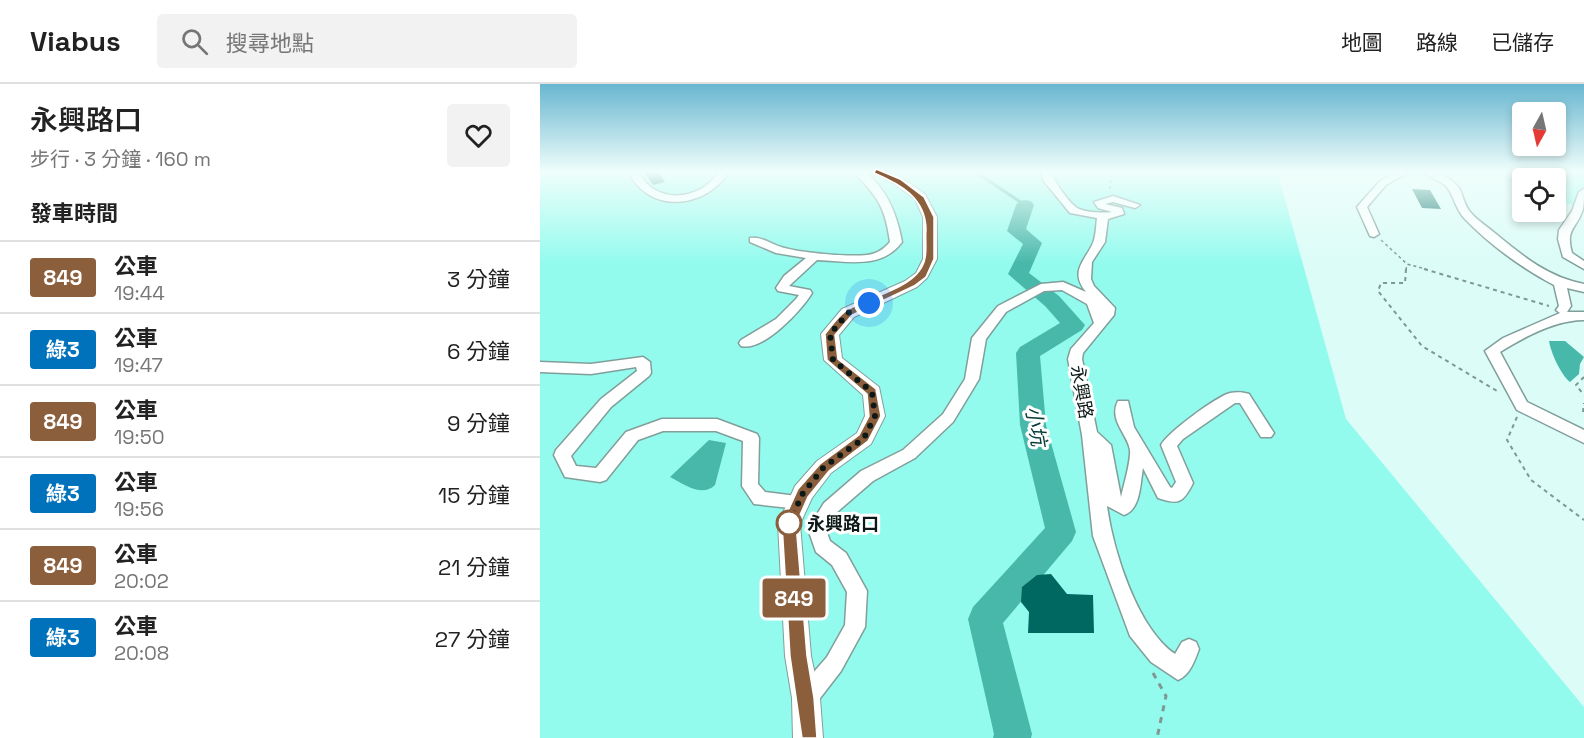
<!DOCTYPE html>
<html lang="zh-TW">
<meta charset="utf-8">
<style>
:root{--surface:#fff;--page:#f2f2f2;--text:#222;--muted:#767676;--line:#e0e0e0}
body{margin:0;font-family:"Space Grotesk","Noto Sans TC",sans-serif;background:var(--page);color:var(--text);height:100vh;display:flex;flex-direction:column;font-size:22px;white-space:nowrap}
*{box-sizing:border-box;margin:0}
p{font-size:20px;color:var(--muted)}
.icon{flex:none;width:33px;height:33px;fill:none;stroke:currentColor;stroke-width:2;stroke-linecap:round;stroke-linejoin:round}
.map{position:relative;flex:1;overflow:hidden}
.panel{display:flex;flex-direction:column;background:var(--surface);width:540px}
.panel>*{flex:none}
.badge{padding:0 12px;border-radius:4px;font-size:21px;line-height:39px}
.needle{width:39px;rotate:188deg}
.fabs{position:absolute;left:972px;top:18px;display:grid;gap:12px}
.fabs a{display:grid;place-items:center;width:54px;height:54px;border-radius:6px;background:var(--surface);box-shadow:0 3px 9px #0003;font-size:30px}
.you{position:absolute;width:30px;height:30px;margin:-15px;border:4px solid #fff;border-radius:50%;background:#1a73e8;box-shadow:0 0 0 9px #1a73e833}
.map>.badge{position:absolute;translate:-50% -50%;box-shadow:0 0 0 3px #fff}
h2{padding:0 30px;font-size:22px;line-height:54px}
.round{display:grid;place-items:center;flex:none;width:63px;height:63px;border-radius:6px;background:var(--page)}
.summary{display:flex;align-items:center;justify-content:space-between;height:102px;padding:0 30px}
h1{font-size:28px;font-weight:600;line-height:45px}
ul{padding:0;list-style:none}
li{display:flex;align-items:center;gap:18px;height:72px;padding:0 30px;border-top:2px solid var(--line)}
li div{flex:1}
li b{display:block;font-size:22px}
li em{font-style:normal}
li .badge{min-width:66px;font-weight:700;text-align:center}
header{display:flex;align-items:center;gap:36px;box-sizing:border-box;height:84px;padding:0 30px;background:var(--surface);border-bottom:2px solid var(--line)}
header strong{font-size:28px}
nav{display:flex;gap:33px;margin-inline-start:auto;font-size:21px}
.search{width:420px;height:54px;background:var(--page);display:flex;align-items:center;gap:15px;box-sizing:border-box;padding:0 21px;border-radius:6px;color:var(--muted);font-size:22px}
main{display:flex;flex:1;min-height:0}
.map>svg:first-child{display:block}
.green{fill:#93fbee}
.water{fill:#48b8ab}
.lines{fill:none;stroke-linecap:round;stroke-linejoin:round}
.stream{stroke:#48b8ab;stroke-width:3}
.river{fill:#48b8ab;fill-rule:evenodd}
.building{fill:#006860}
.minor-casing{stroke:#809f9a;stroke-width:3}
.major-casing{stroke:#809f9a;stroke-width:2}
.path-far2{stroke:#809794;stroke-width:1.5;stroke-dasharray:3 3;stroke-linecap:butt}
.path-far1{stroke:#809794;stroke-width:2;stroke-dasharray:4 4;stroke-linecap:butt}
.path{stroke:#809794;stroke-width:3;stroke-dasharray:6 6;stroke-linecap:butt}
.minor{fill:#fff;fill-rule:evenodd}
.major{fill:#fff;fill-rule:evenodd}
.line{fill:#8b5e3c;stroke:#fff;stroke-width:1.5}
.walk{stroke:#0d1917;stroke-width:6;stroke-dasharray:0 10.8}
.stop-dot{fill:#fff;stroke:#8b5e3c;stroke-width:3}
.labels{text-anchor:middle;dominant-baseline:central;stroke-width:6;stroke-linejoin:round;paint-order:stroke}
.street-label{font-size:18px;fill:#0d1917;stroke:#fff}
.stop-label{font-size:18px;font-weight:bold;fill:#0d1917;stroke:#fff;text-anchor:start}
.water-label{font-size:20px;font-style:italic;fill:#083d38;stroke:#fff}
</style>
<header>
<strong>Viabus</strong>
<div class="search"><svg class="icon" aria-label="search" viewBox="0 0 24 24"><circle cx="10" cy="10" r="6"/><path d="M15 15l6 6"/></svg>搜尋地點</div>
<nav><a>地圖</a><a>路線</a><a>已儲存</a></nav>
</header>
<main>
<section class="panel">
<div class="summary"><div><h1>永興路口</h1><p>步行 · 3 分鐘 · 160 m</p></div><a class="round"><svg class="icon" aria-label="heart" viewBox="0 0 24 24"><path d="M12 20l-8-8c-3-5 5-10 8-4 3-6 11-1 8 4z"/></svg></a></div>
<h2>發車時間</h2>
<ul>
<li><span class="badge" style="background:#8b5e3c;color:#fff">849</span><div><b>公車</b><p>19:44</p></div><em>3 分鐘</em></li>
<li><span class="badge" style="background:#0072bc;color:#fff">綠3</span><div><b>公車</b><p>19:47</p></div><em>6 分鐘</em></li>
<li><span class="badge" style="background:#8b5e3c;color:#fff">849</span><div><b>公車</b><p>19:50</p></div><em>9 分鐘</em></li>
<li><span class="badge" style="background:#0072bc;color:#fff">綠3</span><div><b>公車</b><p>19:56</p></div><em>15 分鐘</em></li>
<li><span class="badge" style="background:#8b5e3c;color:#fff">849</span><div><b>公車</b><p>20:02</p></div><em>21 分鐘</em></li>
<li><span class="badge" style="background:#0072bc;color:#fff">綠3</span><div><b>公車</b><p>20:08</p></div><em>27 分鐘</em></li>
</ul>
</section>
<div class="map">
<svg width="1044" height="654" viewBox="0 0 1044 654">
<rect width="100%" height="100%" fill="#dbfcf7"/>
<g class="green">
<polygon points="0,87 737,87 806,335 1044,623 1044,654 0,654"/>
<polygon points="944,87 1044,87 1044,126 1016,115 1016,94 982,94 982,102"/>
</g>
<g class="water">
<path d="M1009 257H1025L1044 273 1040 280 1039 290 1030 298C1021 291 1011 269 1009 257Z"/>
<path d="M169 356 186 359 175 401C162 414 144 400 130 393Z"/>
</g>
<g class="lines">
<polyline class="stream" points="434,87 485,121"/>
<polygon class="river" points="485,116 491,117 494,121 486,145 502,159 489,189 519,212 545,241 542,246 500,272 506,341 536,448 532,457 463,539 492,650 491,654 453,654 454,650 428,535 433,523 505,444 480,341 476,269 480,263 520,239 505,222 468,190 483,160 467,147 476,121 479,117"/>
</g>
<g class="building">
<polygon points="117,87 125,98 113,101 105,89"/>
<polygon points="872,105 890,106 901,125 882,124"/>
<polygon points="511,490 527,510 553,511 554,549 488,549 489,528 481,518 482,503 497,491"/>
</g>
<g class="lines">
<defs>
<g id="minor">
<path d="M88 87H98C114 121 161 118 179 87H189C167 125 108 131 88 87Z"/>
<path d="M313 87H324C347 105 357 130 362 158 341 186 308 177 277 176L249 202 270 206 272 209C262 226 223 268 201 262L199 259 201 256 236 235 256 215 259 211 238 207 236 204 244 192 266 174 236 169 210 158V154C221 152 231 160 241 163 260 169 307 173 327 171 337 170 344 165 350 158 345 121 337 113 313 87Z"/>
<path d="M501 87H511C513 96 530 121 539 125 549 129 562 129 572 128L558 124 554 118 573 112 600 121 595 124 573 118 565 120 582 124 584 130 568 135 565 158 552 178 551 195 554 202 575 224 574 231 543 269 542 275 557 348 571 361 581 413C584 400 591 377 590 366 588 351 568 336 578 317H588L594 343 630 403 632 404 636 398 621 361C628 348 676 313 690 309 696 308 703 308 709 310L734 349 731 353H721L700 319H695L643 355 637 362 653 399C643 419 639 421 618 414L603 384C600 400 601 425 584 431L567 422C573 466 597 544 635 570L642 558 649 555 656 558 659 565C655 576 650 591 638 596L611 578 590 552 553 452 542 351 528 275 531 265 554 239 547 220 522 206 504 207 466 228 446 255 439 295 413 338 375 374 333 397 296 429 286 446 290 457 306 469 327 507 325 543 301 587 274 622 266 625 258 622 255 614 258 606 287 573 305 541 307 508 292 481 276 468 268 445 284 419 321 387 363 366 403 330 425 295 432 254 458 222 501 200 523 198 546 208C529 187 545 177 553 159 556 152 556 142 557 134L530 129 503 96Z"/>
<polygon points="859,87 871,87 846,101 827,123 839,150 834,153 830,152 817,123 840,97"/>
<path d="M882 87C896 87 915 94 921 108 924 116 925 122 931 129 938 137 948 143 956 150 984 173 1008 193 1044 200V208L1027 204 1031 222 1027 228H1044V236C1015 236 984 253 960 268L987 318 1044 346V359L977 326 945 267 963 254 1020 229 1016 226 1019 222 1014 201C982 184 950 161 924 134 915 124 914 111 906 102 899 96 889 93 882 87Z"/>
<polygon points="1038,87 1044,87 1044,91"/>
<path d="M1044 105C1044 111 1044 119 1043 125 1037 145 1025 144 1032 169L1044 177V185L1023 173 1018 155 1019 146 1032 127 1039 108Z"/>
<polygon points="103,273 110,278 111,289 109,292 71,323 31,372 36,382 56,384 86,348 122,335 177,335 217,350 219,354 218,400 225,408 265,413 268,418 265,423 259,425 214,420 202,402 203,357 176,347 123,347 98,356 66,396 60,398 25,393 14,371 16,366 61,315 97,287 96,283 51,290 0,288 0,278 51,280"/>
</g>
<polygon id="major" points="330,87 346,87 361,93 385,110 397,133 397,175 387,194 377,203 314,233 299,251 302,274 339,303 345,332 331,360 291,389 272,414 260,440 271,572 280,614 283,654 253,654 252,614 245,572 238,440 255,402 277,377 317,349 325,332 323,311 284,276 281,250 302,225 365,197 376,189 383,175 383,133 375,115 353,99"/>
</defs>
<use href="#minor" class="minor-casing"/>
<use href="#major" class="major-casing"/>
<g class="path-far2">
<polyline points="570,105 572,87"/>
<polyline points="841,156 867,180 889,186"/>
<polyline points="866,186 867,180"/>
</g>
<g class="path-far1">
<polyline points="866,185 865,199 841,199 838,207 882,262 957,307"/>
<polyline points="884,185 1009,222"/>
<polyline points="1044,293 1036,301 1044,311"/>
<polyline points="1043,328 1044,319"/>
<polyline points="977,333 967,356 991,396 1044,436"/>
</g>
<polyline class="path" points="613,589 626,612 617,654"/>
<use href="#minor" class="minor"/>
<use href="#major" class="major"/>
</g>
<linearGradient id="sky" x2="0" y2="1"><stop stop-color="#68b6d0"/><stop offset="0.49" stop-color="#effefb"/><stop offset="1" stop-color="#effefb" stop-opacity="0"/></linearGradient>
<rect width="1044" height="179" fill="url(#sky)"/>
<path class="line" d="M336 85 360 95 384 113 394 133V175L386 193 374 202 312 231 295 251 298 275 336 305 341 332 328 357 289 387 268 413 256 440 267 572 274 614 277 654H262L250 572 242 440 258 405 280 380 319 351 329 332 327 310 287 276 285 250C291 242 299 231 307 226 330 212 380 204 385 174 387 165 385 155 386 146 386 114 360 100 334 89Z"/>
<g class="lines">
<polyline class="walk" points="249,439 263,409 284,383 324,354 335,332 332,308 293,276 290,250 308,229 329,219"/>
</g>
<circle class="stop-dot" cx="249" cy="439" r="12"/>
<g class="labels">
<g class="street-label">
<text transform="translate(542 308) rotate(80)">永興路</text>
</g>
<g class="stop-label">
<text x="267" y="439">永興路口</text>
</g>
<g class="water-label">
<text transform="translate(496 342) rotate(80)">小坑</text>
</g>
</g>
</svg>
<div class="fabs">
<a><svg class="needle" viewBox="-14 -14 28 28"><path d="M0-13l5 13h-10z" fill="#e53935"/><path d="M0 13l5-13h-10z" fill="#767676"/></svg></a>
<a><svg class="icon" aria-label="locate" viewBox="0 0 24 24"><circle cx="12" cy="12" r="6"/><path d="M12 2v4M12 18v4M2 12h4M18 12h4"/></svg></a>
</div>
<div class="you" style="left:329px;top:219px"></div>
<b class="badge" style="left:254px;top:514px;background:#8b5e3c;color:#fff">849</b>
</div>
</main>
